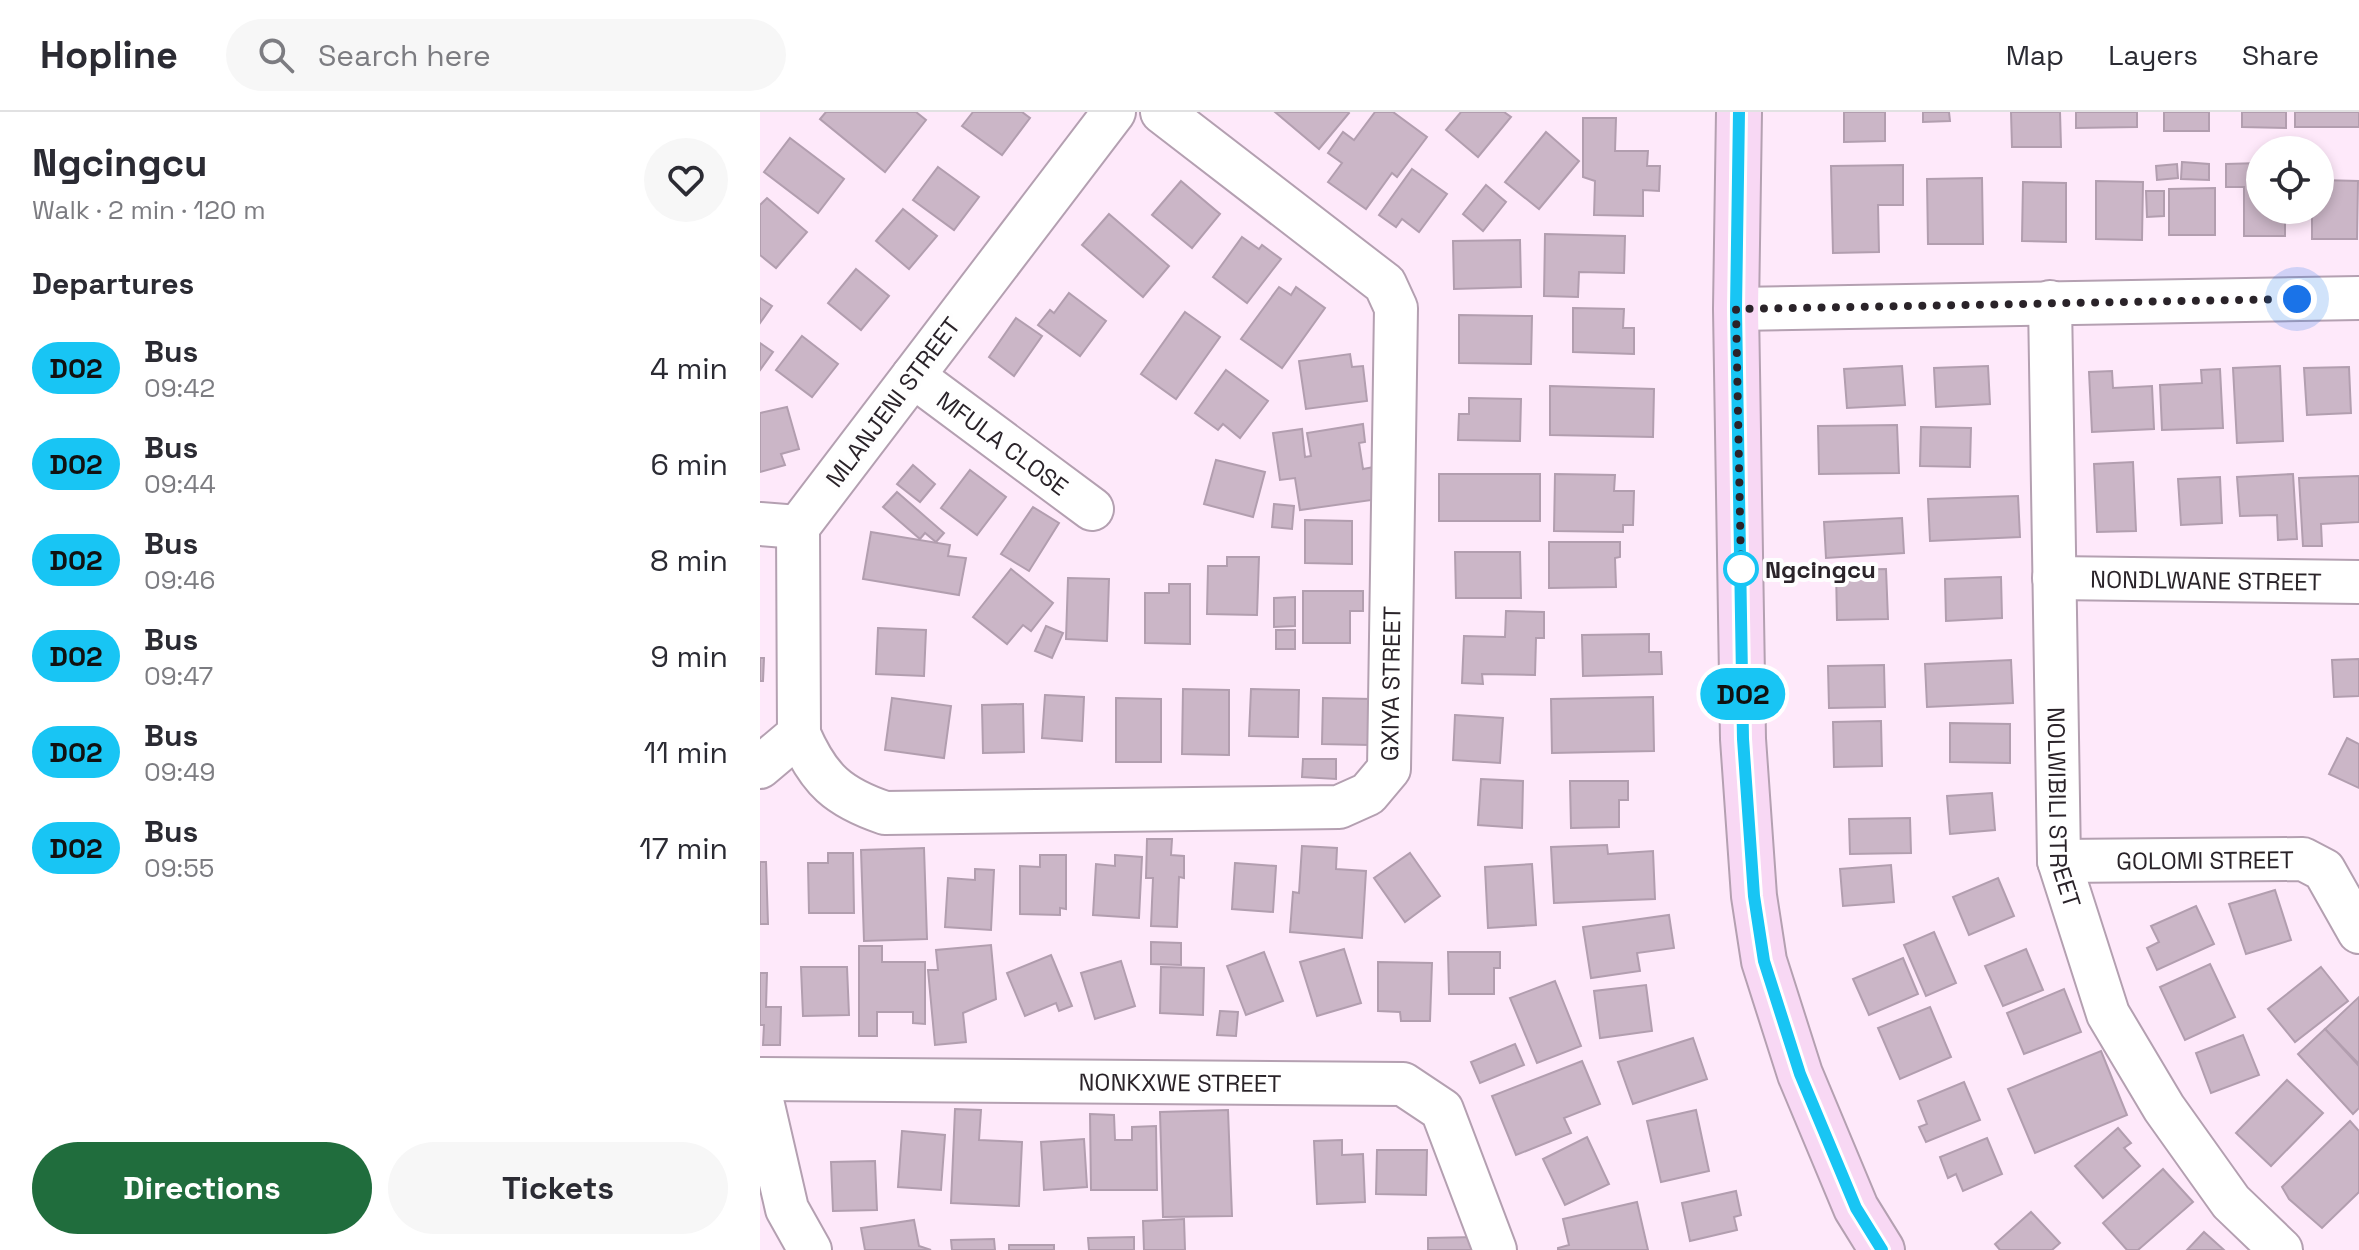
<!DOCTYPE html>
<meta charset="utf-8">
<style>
:root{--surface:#fff;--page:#f7f7f7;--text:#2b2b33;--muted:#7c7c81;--line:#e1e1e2;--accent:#206d3d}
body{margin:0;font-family:"Space Grotesk",sans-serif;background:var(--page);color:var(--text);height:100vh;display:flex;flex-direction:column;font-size:30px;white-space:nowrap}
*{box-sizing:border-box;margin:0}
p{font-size:26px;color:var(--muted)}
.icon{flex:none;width:44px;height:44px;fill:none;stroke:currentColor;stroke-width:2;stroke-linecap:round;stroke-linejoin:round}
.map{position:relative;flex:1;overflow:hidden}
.drawer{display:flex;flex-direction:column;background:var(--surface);width:760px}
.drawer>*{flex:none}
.badge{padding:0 16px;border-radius:26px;font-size:28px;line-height:52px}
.fabs{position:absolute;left:1486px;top:24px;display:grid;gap:16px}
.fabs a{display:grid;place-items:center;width:88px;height:88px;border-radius:50%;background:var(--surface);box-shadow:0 4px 12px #0003;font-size:40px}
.you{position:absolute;width:40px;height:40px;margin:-20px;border:6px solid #fff;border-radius:50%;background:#1a73e8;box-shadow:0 0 0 12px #1a73e833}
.map>.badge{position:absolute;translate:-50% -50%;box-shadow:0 0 0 4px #fff}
h2{padding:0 32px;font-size:30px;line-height:72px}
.round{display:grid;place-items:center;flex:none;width:84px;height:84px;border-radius:42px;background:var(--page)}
.headline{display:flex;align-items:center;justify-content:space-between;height:136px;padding:0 32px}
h1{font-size:38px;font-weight:800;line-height:60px}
.action{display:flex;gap:16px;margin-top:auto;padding:16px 32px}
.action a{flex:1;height:92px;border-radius:48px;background:var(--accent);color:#fff;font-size:32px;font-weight:800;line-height:92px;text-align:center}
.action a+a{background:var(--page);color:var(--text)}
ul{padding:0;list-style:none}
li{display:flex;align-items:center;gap:24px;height:96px;padding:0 32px}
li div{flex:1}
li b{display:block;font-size:30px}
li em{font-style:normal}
li .badge{min-width:88px;font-weight:700;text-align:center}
header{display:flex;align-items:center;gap:48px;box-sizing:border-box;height:112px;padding:0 40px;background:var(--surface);border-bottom:2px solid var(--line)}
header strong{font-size:38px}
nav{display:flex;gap:44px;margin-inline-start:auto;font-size:28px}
.search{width:560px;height:72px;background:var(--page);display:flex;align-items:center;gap:20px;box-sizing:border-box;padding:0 28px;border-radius:44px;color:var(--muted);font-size:30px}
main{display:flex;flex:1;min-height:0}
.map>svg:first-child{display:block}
.building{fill:#cbb6c7;stroke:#b29eaf;stroke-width:2}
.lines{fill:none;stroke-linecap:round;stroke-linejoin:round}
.street-casing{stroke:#b4a0b1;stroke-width:46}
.secondary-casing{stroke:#b4a0b1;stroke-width:48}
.street{stroke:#fff;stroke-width:42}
.secondary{stroke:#f8d8f4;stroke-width:44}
.line-casing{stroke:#fff;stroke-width:18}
.line{stroke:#18c5f4;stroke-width:12}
.walk{stroke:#2a2329;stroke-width:8;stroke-dasharray:0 14.4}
.stop-dot{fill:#fff;stroke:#18c5f4;stroke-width:4}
.labels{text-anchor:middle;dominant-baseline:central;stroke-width:8;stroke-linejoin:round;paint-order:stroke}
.street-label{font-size:24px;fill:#2a2329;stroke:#fefefe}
.stop-label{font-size:24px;font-weight:bold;fill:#2a2329;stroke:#fefefe;text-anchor:start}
</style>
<header>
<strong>Hopline</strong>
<div class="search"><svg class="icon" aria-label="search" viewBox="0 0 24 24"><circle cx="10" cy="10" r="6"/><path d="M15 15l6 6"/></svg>Search here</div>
<nav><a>Map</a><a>Layers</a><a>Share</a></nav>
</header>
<main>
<section class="drawer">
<div class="headline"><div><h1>Ngcingcu</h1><p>Walk · 2 min · 120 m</p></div><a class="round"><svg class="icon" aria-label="heart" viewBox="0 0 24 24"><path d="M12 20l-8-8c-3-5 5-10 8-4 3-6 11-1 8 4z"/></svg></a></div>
<h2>Departures</h2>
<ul>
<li><span class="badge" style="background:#18c5f4;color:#111">D02</span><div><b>Bus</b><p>09:42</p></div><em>4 min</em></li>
<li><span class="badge" style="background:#18c5f4;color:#111">D02</span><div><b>Bus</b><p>09:44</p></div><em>6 min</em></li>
<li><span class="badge" style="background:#18c5f4;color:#111">D02</span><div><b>Bus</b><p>09:46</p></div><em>8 min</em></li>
<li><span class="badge" style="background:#18c5f4;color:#111">D02</span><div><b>Bus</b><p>09:47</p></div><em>9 min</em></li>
<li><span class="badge" style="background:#18c5f4;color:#111">D02</span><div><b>Bus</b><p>09:49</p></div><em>11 min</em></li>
<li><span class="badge" style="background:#18c5f4;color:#111">D02</span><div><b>Bus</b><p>09:55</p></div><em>17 min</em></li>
</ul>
<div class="action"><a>Directions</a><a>Tickets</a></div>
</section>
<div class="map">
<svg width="1599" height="1138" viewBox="0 0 1599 1138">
<rect width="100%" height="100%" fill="#fee9fa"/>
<g class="building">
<polygon points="66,0 156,0 166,8 125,60 60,7"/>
<polygon points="213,0 262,0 270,6 242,43 202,14"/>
<polygon points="515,0 588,0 589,1 559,37"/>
<polygon points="615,0 633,0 667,25 637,65 632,61 606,97 568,70 582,51 568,41 583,20 594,28"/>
<polygon points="701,0 744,0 751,5 718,45 686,18"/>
<polygon points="1084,0 1125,0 1125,29 1084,30"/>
<polygon points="1163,0 1189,0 1190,9 1163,10"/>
<polygon points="1251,0 1300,0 1301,35 1252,35"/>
<polygon points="1316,0 1377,0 1377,15 1316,16"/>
<rect x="1404" y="0" width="45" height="19"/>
<polygon points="1482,0 1526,0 1526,16 1482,15"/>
<rect x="1535" y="0" width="64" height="15"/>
<polygon points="823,6 856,6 855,39 888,39 887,54 900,54 899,79 883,78 883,104 834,103 835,69 823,65"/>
<polygon points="786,20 819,49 779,97 745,70"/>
<polygon points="30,26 84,67 58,101 4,60"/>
<polygon points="1422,50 1449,52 1449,68 1421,67"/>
<polygon points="1500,51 1500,98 1525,98 1525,124 1484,124 1484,75 1466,75 1466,52"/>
<polygon points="1417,52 1418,66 1397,68 1396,54"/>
<polygon points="1143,53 1143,93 1118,93 1119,140 1073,141 1071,54"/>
<polygon points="178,55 219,85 194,118 153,88"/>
<polygon points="652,57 687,82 659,120 642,107 636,115 619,103"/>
<polygon points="1222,66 1223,132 1168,132 1167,67"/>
<polygon points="1560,68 1598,69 1597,127 1552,127 1552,98 1560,98"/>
<polygon points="421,69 460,102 432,136 392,103"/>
<polygon points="1336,69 1383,70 1382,128 1336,127"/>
<polygon points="1263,70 1306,71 1306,130 1262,129"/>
<polygon points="726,73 746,90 723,119 703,102"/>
<polygon points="1455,76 1455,123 1409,123 1409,77"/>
<polygon points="1386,79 1404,79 1404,104 1387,105"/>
<polygon points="7,86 47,120 16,156 0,143 0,93"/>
<polygon points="143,97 177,124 149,157 116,129"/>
<polygon points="349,102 409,154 383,185 322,133"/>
<polygon points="785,122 865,124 864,161 819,160 818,185 784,184"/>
<polygon points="482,125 499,137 502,133 521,147 487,191 453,165"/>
<polygon points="760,128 761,175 694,177 693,129"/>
<polygon points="96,157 129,184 101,218 68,191"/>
<polygon points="519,175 531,183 536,175 565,196 522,256 481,227"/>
<polygon points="309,181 346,209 320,244 278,213 290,198 294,201"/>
<polygon points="0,186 12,194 0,211"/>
<polygon points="813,196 864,197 863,216 874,216 874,242 813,240"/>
<polygon points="425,200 460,225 416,287 381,262"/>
<polygon points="699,203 772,204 771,252 699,251"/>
<polygon points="256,206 282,224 254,264 229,245"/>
<polygon points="42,224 78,252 52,285 16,258"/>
<polygon points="0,231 13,240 0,258"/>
<polygon points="590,242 592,255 603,254 607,289 546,297 539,249"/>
<polygon points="1142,254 1145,293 1087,296 1084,257"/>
<polygon points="1228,254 1230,292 1176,295 1174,256"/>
<polygon points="1520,254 1523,329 1477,331 1473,256"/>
<polygon points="1589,255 1591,301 1547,303 1544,256"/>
<polygon points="1460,257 1463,316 1402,318 1400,273 1442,271 1441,258"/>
<polygon points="466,258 508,289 480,326 463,312 458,318 435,301"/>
<polygon points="1352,259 1353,276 1392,274 1394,317 1332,320 1329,260"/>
<polygon points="790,274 894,277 893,325 790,323"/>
<polygon points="709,286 761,287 760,329 698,328 699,302 709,302"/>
<polygon points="27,295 39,337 21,342 25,353 0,360 0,301"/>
<polygon points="603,312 605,330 599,331 603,357 614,355 619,387 540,398 535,366 520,368 513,321 542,317 545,345 551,344 547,321"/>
<polygon points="1137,313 1139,361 1059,362 1058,314"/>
<polygon points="1161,315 1211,316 1210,355 1160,354"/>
<polygon points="456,348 505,360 493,405 444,392"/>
<polygon points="1373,350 1376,419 1337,420 1334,352"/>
<polygon points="153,353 175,372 160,390 137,372"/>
<polygon points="210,358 246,385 217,423 181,396"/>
<rect x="679" y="362" width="101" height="47"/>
<polygon points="795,362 855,363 854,379 874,379 873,413 863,413 863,420 794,419"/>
<polygon points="1533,362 1537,427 1518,428 1517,403 1480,404 1477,365"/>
<polygon points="1599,364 1599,410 1561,412 1562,434 1543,434 1539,366"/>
<polygon points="1460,365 1462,411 1421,413 1418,367"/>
<polygon points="137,380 184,421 176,430 165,421 160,427 123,395"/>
<polygon points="1258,384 1260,425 1170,429 1168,387"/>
<polygon points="514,392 534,394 532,417 512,415"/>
<polygon points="273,395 299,411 269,459 241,442"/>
<polygon points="1142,406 1144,441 1066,446 1064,410"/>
<polygon points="545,408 592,409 592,452 545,451"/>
<polygon points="111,420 190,433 188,444 206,446 199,483 103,467"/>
<polygon points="789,430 860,430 860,445 855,446 856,475 789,476"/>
<polygon points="695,440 760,440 761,486 696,486"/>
<polygon points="467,445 499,445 497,503 447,502 448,454 467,454"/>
<polygon points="251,457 293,491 271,519 263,513 247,532 213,505"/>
<polygon points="1126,457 1128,507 1077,508 1076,458"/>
<polygon points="1241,465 1242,506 1186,509 1185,467"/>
<polygon points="308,466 349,467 347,529 306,527"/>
<polygon points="409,472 430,472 430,532 385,531 385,481 409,481"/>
<polygon points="543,479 603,479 603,499 590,499 590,531 543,531"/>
<polygon points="535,485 535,514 514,515 514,486"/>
<polygon points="746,499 784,500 784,526 776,526 775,563 722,562 723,572 702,571 704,524 745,525"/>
<polygon points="286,514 303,521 292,546 275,539"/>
<polygon points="118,516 166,518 164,564 116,562"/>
<rect x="516" y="518" width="19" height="19"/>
<polygon points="889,522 889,540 901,540 902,562 823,564 822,523"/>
<polygon points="0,546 4,546 3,569 0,569"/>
<polygon points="1599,547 1599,584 1574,585 1572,548"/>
<polygon points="1251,548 1253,591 1167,595 1165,552"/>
<polygon points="1124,553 1125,595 1069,596 1068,554"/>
<polygon points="423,577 469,578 469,643 422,642"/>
<polygon points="491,577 539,578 538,625 489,624"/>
<polygon points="285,583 324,585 322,629 282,626"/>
<polygon points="893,585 894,639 792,641 791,587"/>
<polygon points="132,586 191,594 184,646 125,638"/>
<polygon points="356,586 401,587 401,650 356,650"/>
<polygon points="563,586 612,587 611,633 562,632"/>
<polygon points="263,592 264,640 223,641 222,593"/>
<polygon points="695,603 743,606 740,651 693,648"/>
<polygon points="1121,609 1122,654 1074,655 1073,610"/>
<polygon points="1190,611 1250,612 1250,651 1190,650"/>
<polygon points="1587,626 1599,632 1599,676 1569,662"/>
<polygon points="543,647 576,647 576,667 542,665"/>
<polygon points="721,667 763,669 762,716 718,713"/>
<polygon points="810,669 868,669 868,688 859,688 859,715 811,716"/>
<polygon points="1232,681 1235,718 1190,722 1187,684"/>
<polygon points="1150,706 1151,741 1090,742 1089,707"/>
<polygon points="387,727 412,727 411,743 424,744 424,766 419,765 417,815 391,814 393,766 386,766"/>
<polygon points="847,733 848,742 893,739 895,787 794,791 791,735"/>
<polygon points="542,734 577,736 576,757 606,759 602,826 530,820 533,780 539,781"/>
<polygon points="164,736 167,827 104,829 101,738"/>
<polygon points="68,741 93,741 94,801 49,801 48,751 68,751"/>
<polygon points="650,741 680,784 645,810 614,766"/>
<polygon points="280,743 306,743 306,797 300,796 300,803 260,802 260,754 280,755"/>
<polygon points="355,743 382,745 379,806 333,803 336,752 355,754"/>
<polygon points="0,750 6,750 8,812 0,812"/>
<polygon points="475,751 516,754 513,800 472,797"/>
<polygon points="772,752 776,813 728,816 725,755"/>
<polygon points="1131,753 1134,790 1083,794 1080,757"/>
<polygon points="215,757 234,758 231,818 185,815 188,766 215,768"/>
<polygon points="1238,766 1254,804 1209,823 1193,785"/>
<polygon points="1515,778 1531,828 1486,842 1469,792"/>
<polygon points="1436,794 1454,832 1397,858 1387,836 1399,830 1391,814"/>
<polygon points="909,803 914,836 877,841 880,859 831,866 823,815"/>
<polygon points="1174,820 1196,871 1166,884 1144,833"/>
<polygon points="391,830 421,831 421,853 391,852"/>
<polygon points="231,833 236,887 203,901 206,930 175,933 168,858 178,858 176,838"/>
<polygon points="99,834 122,834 122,850 165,850 165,912 153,911 153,900 117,900 117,924 99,924"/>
<polygon points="584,837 601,891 557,904 540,850"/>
<polygon points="1266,837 1283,878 1243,894 1225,854"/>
<polygon points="504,840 523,889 486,903 467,854"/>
<polygon points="688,840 740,840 740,856 734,856 734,882 689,882"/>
<polygon points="291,843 312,894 299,899 296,891 265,904 247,861"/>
<polygon points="1143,846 1158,882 1109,903 1093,867"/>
<polygon points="361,849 375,894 335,907 321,861"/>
<polygon points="618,850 672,851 670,909 641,909 640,900 618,899"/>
<polygon points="1450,852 1475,905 1425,928 1400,875"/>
<polygon points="41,855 87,855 89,903 43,904"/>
<polygon points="401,855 444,856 443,903 400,901"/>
<polygon points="1561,855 1588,889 1535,930 1508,897"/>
<polygon points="0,861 7,861 6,895 21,895 20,933 3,933 4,913 0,913"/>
<polygon points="795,869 821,934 777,951 750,886"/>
<polygon points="886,873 892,919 840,926 834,879"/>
<polygon points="1304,877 1321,920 1264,942 1247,901"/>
<polygon points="1599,885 1599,952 1565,917"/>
<polygon points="1170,895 1191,945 1140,967 1118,916"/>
<polygon points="460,899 478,900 476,924 457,923"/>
<polygon points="1565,917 1599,954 1599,996 1593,1002 1538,942"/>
<polygon points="1483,923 1499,963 1451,981 1436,941"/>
<polygon points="933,926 947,967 873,992 858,950"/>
<polygon points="755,932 764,953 720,971 711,950"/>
<polygon points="1341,939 1367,1003 1275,1041 1248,977"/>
<polygon points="822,949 840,992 804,1006 811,1021 756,1043 732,984"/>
<polygon points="1527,968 1563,1001 1511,1054 1476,1021"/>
<polygon points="1204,970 1220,1008 1166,1030 1159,1015 1167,1012 1158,989"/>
<polygon points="195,997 221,998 219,1028 262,1030 259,1094 191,1091"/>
<polygon points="468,998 472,1104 403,1105 400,1000"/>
<polygon points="936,998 949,1059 901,1070 887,1009"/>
<polygon points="330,1002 354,1003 355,1028 372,1028 372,1015 396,1014 397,1078 331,1078"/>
<polygon points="1590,1009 1599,1019 1599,1080 1562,1116 1529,1087 1522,1075"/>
<polygon points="1358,1016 1371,1031 1364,1036 1380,1054 1343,1086 1315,1054"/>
<polygon points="142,1019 185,1023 181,1078 138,1075"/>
<polygon points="827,1025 849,1072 805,1093 783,1047"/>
<polygon points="1227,1026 1242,1062 1203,1079 1196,1062 1188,1066 1180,1045"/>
<polygon points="324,1027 327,1075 284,1078 281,1030"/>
<polygon points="582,1028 582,1043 603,1042 605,1090 557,1092 554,1029"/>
<polygon points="617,1038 667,1038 666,1083 616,1082"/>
<polygon points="115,1049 117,1098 73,1099 71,1050"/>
<polygon points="1403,1057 1433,1090 1378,1138 1367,1138 1343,1111"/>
<polygon points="976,1079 981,1103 974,1105 977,1118 930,1129 922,1091"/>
<polygon points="877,1090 888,1138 798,1138 798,1136 809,1133 803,1107"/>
<polygon points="1271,1100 1300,1131 1292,1138 1240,1138 1235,1132"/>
<polygon points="424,1107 425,1138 384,1138 383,1109"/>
<polygon points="154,1108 159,1134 171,1138 105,1138 101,1116"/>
<polygon points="1444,1120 1464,1138 1427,1138"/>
<polygon points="374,1125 374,1138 329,1138 328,1126"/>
<polygon points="716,1125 716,1138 668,1138 668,1126"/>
<polygon points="234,1127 235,1138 192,1138 191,1128"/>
<rect x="249" y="1133" width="45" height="5"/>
</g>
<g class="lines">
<defs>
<g id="street">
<path id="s1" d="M354 0 38 415 39 622C59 668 78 685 125 701L579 695 608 682 629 657 636 196 625 172 402 0"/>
<path id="s2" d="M1290 190 1299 749 1348 902 1404 996 1471 1090 1521 1138"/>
<polyline points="976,197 1599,186"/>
<path id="s3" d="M153 264 332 397"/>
<polyline points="0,412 38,415"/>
<path id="s4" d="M1294 466 1599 470"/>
<polyline points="0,655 39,622"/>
<path id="s5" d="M1299 749 1543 747 1564 758 1599 820"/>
<path id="s6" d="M0 967 643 972 682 998 735 1138"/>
<polyline points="0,980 27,1097 50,1138"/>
</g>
<polyline id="secondary" points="979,0 976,197 983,627 994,784 1004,849 1040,962 1096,1096 1122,1138"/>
</defs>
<use href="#street" class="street-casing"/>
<use href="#secondary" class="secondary-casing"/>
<use href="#street" class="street"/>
<use href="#secondary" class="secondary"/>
</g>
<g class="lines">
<defs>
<polyline id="line" points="979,0 976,197 983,627 994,784 1004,849 1040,962 1096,1096 1122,1138"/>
</defs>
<use href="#line" class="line-casing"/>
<use href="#line" class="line"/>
<polyline class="walk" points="981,457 976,197 1537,187"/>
</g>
<circle class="stop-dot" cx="981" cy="457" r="16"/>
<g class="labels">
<g class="street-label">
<text transform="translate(133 290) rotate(-53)">MLANJENI STREET</text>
<text stroke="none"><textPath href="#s3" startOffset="112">MFULA CLOSE</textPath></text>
<text stroke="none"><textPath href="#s4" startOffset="152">NONDLWANE STREET</textPath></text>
<text stroke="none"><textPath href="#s1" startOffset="1454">GXIYA STREET</textPath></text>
<text stroke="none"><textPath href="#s2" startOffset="506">NOLWIBILI STREET</textPath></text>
<text stroke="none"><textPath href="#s5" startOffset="146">GOLOMI STREET</textPath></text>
<text stroke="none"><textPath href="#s6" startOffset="420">NONKXWE STREET</textPath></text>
</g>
<g class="stop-label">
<text x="1005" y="457">Ngcingcu</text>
</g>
</g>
</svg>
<div class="fabs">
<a><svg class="icon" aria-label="locate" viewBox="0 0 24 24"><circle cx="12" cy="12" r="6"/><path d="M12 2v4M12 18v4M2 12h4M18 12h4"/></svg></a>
</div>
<div class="you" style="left:1537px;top:187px"></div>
<b class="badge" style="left:983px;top:582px;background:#18c5f4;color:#111">D02</b>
</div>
</main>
